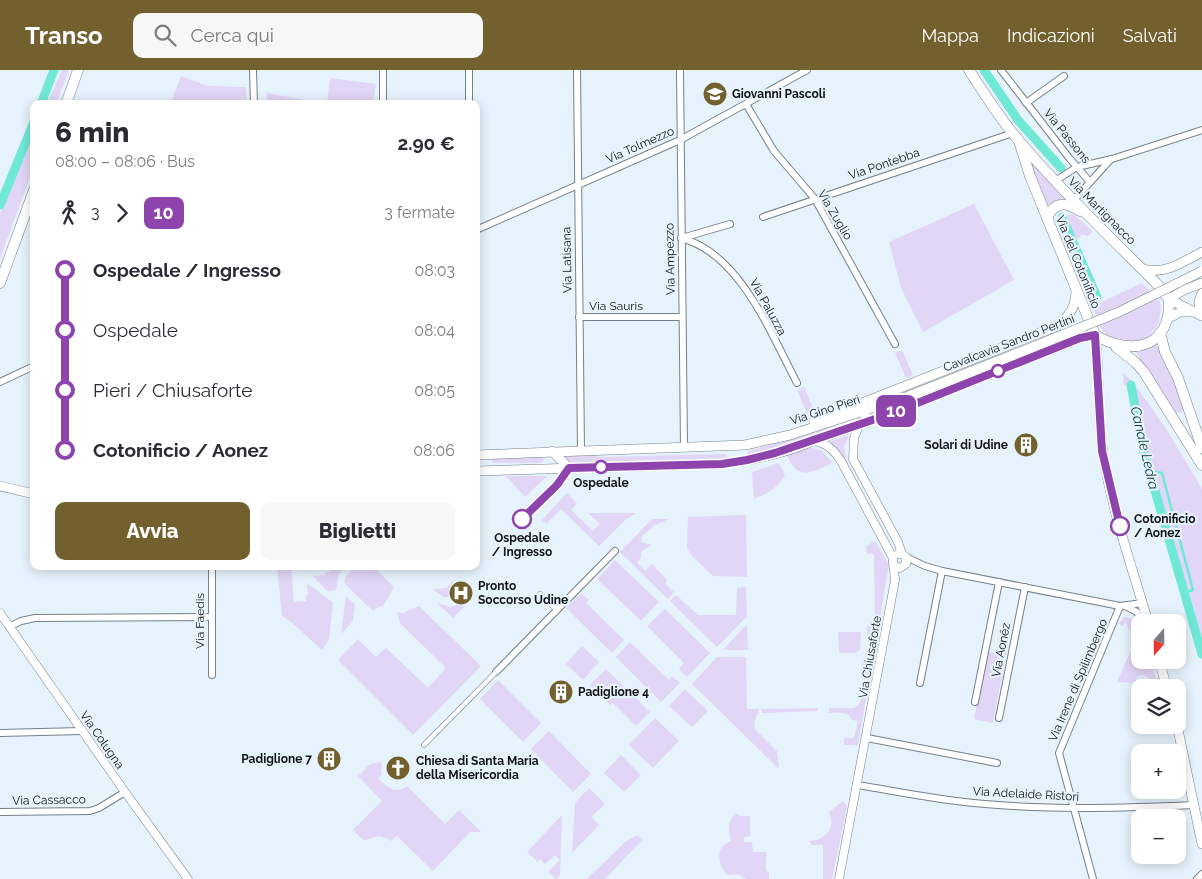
<!DOCTYPE html>
<html lang="it">
<meta charset="utf-8">
<style>
:root{--surface:#fff;--page:#f7f7f7;--text:#2b2b33;--muted:#7c7c81;--accent:#73602f}
body{margin:0;font-family:Raleway,sans-serif;background:var(--page);color:var(--text);height:100vh;display:flex;flex-direction:column;font-size:19px;white-space:nowrap}
*{box-sizing:border-box;margin:0}
p{font-size:16px;color:var(--muted)}
.icon{flex:none;width:28px;height:28px;fill:none;stroke:currentColor;stroke-width:2;stroke-linecap:round;stroke-linejoin:round}
.map{position:relative;flex:1;overflow:hidden}
.drawer{position:absolute;left:30px;top:30px;width:450px;height:470px;display:flex;flex-direction:column;background:var(--surface);border-radius:10px;box-shadow:0 2px 12px #0003}
.drawer>*{flex:none}
.badge{padding:0 10px;border-radius:8px;font-size:18px;line-height:32px}
.needle{width:32px;rotate:200deg}
.tools{position:absolute;left:1131px;top:544px;display:grid;gap:10px}
.tools a{display:grid;place-items:center;width:55px;height:55px;border-radius:10px;background:var(--surface);box-shadow:0 2px 12px #0003;font-size:25px}
.map>.badge{position:absolute;translate:-50% -50%;box-shadow:0 0 0 2px #fff}
.legs{display:flex;align-items:center;gap:8px;height:55px;padding:0 25px;font-size:16px}
.legs p{margin-inline-start:auto}
.overview{display:flex;align-items:center;justify-content:space-between;height:85px;padding:0 25px}
h1{font-size:28px;font-weight:800;line-height:38px}
.cta{display:flex;gap:10px;margin-top:auto;padding:10px 25px}
.cta a{flex:1;height:58px;border-radius:10px;background:var(--accent);color:#fff;font-size:20px;font-weight:800;line-height:58px;text-align:center}
.cta a+a{background:var(--page);color:var(--text)}
ul{padding:0 25px;list-style:none}
li{display:flex;align-items:center;gap:18px;height:60px;font-size:19px}
li i{display:grid;place-items:center;width:8px;height:100%;margin:0 6px;background:currentColor}
li i::after{content:'';width:12px;height:12px;margin:-6px;border:4px solid;border-radius:50%;background:var(--surface)}
li p{margin-inline-start:auto}
li:first-child i{background:linear-gradient(#0000 50%,currentColor 0)}
li:last-child i{background:linear-gradient(currentColor 50%,#0000 0)}
header{display:flex;align-items:center;gap:30px;box-sizing:border-box;height:70px;padding:0 25px;background:var(--accent);color:#fff}
header strong{font-size:24px}
nav{display:flex;gap:28px;margin-inline-start:auto;font-size:18px}
.search{width:350px;height:45px;background:var(--page);display:flex;align-items:center;gap:12px;box-sizing:border-box;padding:0 18px;border-radius:10px;color:var(--muted);font-size:19px}
.map>svg:first-child{display:block}
.green{fill:#e2d6f6}
.lines{fill:none;stroke-linecap:round;stroke-linejoin:round}
.stream{stroke:#6fe9d5;stroke-width:2.5}
.canal{stroke:#6fe9d5;stroke-width:9}
.pedestrian-casing{stroke:#768088;stroke-width:5.5}
.minor-casing{stroke:#768088;stroke-width:8}
.tertiary-casing{stroke:#768088;stroke-width:9}
.secondary-casing{stroke:#768088;stroke-width:10}
.primary-casing{stroke:#768088;stroke-width:11}
.pedestrian{stroke:#fff;stroke-width:4.5}
.minor{stroke:#fff;stroke-width:6}
.tertiary{stroke:#fff;stroke-width:8}
.secondary{stroke:#fff;stroke-width:9}
.primary{stroke:#fff;stroke-width:10}
.secondary-bridge-casing{stroke:#768088;stroke-width:10;stroke-linecap:butt}
.secondary-bridge{stroke:#fff;stroke-width:9}
.line-1-casing{stroke:#fff;stroke-width:11}
.line-1{stroke:#8e44ad;stroke-width:8}
.stop-1-dot{fill:#fff;stroke:#8e44ad;stroke-width:2.5}
.labels{text-anchor:middle;dominant-baseline:central;stroke-width:4.5;stroke-linejoin:round;paint-order:stroke}
.poi-label{font-size:12px;font-weight:bold;fill:#111518;stroke:#e7f3fc;text-anchor:start}
.street-label{font-size:12px;fill:#111518;stroke:#e7f3fc}
.stop-label{font-size:12px;font-weight:bold;fill:#111518;stroke:#e7f3fc}
.water-label{font-size:14px;font-style:italic;fill:#003b34;stroke:#e7f3fc}
</style>
<header>
<strong>Transo</strong>
<div class="search"><svg class="icon" aria-label="search" viewBox="0 0 24 24"><circle cx="10" cy="10" r="6"/><path d="M15 15l6 6"/></svg>Cerca qui</div>
<nav><a>Mappa</a><a>Indicazioni</a><a>Salvati</a></nav>
</header>
<div class="map">
<svg width="1202" height="809" viewBox="0 0 1202 809">
<rect width="100%" height="100%" fill="#e7f3fc"/>
<g class="green">
<polygon points="62,0 69,0 56,34 47,34"/>
<polygon points="181,6 208,16 246,17 247,34 170,34"/>
<polygon points="330,8 376,14 373,34 327,33"/>
<polygon points="267,23 327,34 267,34"/>
<polygon points="34,65 34,96 0,189 0,144"/>
<polygon points="1026,83 1066,129 1056,130 1047,139"/>
<polygon points="974,134 1014,210 923,262 901,218 889,172"/>
<polygon points="1071,144 1077,147 1093,162 1088,166 1082,164 1077,170 1065,146"/>
<polygon points="1142,213 1160,231 1161,237 1159,251 1156,258 1145,269 1130,273 1107,266 1100,257 1093,236"/>
<polygon points="1156,274 1172,305 1184,340 1180,343 1176,343 1136,283"/>
<polygon points="902,280 913,305 906,308 895,283"/>
<polygon points="1123,303 1133,312 1167,360 1202,419 1202,567 1150,388 1133,312 1124,316"/>
<polygon points="804,317 816,345 809,348 797,320"/>
<polygon points="871,340 801,371 751,385 748,384 748,381 781,372"/>
<polygon points="849,365 844,378 848,395 837,378 828,372"/>
<path d="M807 377 821 380 833 393C809 403 798 412 786 383Z"/>
<polygon points="560,384 594,384 599,387 725,384 728,387 725,389 573,394"/>
<polygon points="541,386 544,390 541,393 494,393 491,391 493,388"/>
<path d="M779 393 785 405C779 417 767 424 754 429L752 402Z"/>
<polygon points="506,406 547,406 525,427"/>
<polygon points="567,423 577,433 571,440 593,461 600,454 588,443 636,443 625,450 599,476 561,439 546,454 542,450"/>
<polygon points="746,445 747,507 713,506 692,486 687,478 688,447"/>
<polygon points="652,449 669,449 655,455 642,466 641,472 651,475 641,482 641,488 637,493 645,501 652,494 667,510 665,513 674,522 668,529 620,482"/>
<path d="M875 471 889 495 858 675H844V668H854L858 651 852 650C849 641 838 643 829 643V638H854L860 633 865 608 862 590C871 584 867 567 867 556H875L874 484H867L866 476Z"/>
<polygon points="615,490 659,532 641,551 597,509"/>
<polygon points="277,496 291,496 294,532 306,531 306,525 308,525 307,513 333,533 329,570 322,580 290,551 282,546"/>
<polygon points="331,496 346,496 339,504 336,520 327,521 313,506 325,505 325,502 331,502"/>
<polygon points="356,496 373,496 394,517 383,536 378,537 373,541 346,515 344,512 346,506"/>
<polygon points="452,512 456,512 456,519 449,527 443,527 433,519 447,518"/>
<polygon points="746,517 747,546 717,577 670,531 676,525 698,545 736,545 737,518"/>
<polygon points="581,523 589,530 586,533 624,570 612,583 566,538"/>
<polygon points="346,526 355,535 353,551 341,564"/>
<polygon points="437,533 450,537 462,533 465,536 453,548"/>
<polygon points="419,536 481,596 413,665 338,590 358,569 376,587 386,578 428,618 446,598 400,553 397,542 403,543"/>
<polygon points="665,539 710,583 687,607 679,599 684,593 647,556"/>
<path d="M1124 547C1139 547 1140 566 1140 578L1133 576 1135 565 1129 560 1126 552 1123 556 1118 554Z"/>
<polygon points="747,554 748,580 723,580"/>
<polygon points="838,562 861,562 860,580 855,583 839,583"/>
<polygon points="630,572 669,610 672,606 680,613 661,632 616,587"/>
<polygon points="582,576 599,592 583,610 566,594"/>
<polygon points="998,576 1007,578 993,653 974,649 987,582 996,583"/>
<polygon points="1131,580 1140,583 1140,590 1151,590 1156,609 1150,611 1149,608 1143,605 1137,607 1135,613 1117,612"/>
<path d="M717 587H746L747 639H759C759 645 753 647 755 659L777 681 779 699 692 614Z"/>
<polygon points="606,599 650,642 636,656 613,633 610,635 590,615"/>
<polygon points="498,610 541,653 523,672 480,629"/>
<polygon points="685,619 708,641 692,657 669,636"/>
<polygon points="818,638 817,641 762,643 762,639"/>
<polygon points="655,648 679,671 653,698 629,675"/>
<polygon points="549,661 591,704 573,722 531,679"/>
<polygon points="621,685 641,705 624,722 604,703"/>
<path d="M381 692 382 693 381 700 382 704 378 708C386 717 396 725 407 716L445 754 459 740 481 762H470L433 801 397 766 391 771 387 768 379 766C362 770 367 775 353 760L382 731 358 706 370 694Z"/>
<polygon points="589,718 605,734 591,747 599,755 572,783 575,733"/>
<path d="M843 731 847 737 832 809H823V775H812L809 771C826 770 836 759 829 742Z"/>
<path d="M737 744 740 746H750V766L744 767V772H752L753 782H766V801L769 802V809H746L737 804 728 805C720 800 715 782 724 775 726 773 729 772 731 771 728 761 727 749 737 744Z"/>
<polygon points="562,745 560,805 556,809 548,802 560,790 555,785 545,794 540,789 538,792 527,782"/>
<polygon points="637,765 642,770 605,809 587,809 625,772"/>
</g>
<g class="lines">
<g class="stream">
<polyline points="51,0 51,8"/>
<polyline points="1149,401 1162,403 1193,520 1184,523"/>
</g>
<g class="canal">
<polyline points="984,0 1018,50 1061,98"/>
<polyline points="41,34 54,0"/>
<polyline points="0,135 34,52"/>
<polyline points="1062,147 1097,227"/>
<polyline points="1131,315 1143,379 1202,584"/>
</g>
<defs>
<g id="pedestrian">
<polyline points="540,524 557,540"/>
<polyline points="424,675 496,602"/>
</g>
<g id="minor">
<polyline points="253,0 254,34"/>
<polyline points="383,0 383,34"/>
<polyline points="469,0 469,34"/>
<polyline points="577,0 581,381"/>
<polyline points="680,0 684,378"/>
<polyline points="1001,0 1070,89 1090,112"/>
<polyline points="1026,33 1064,6"/>
<polyline points="746,34 774,81 815,129 895,274"/>
<polyline points="1055,111 1077,97 1112,89 1202,60"/>
<polyline points="1073,131 1111,89"/>
<polyline points="763,147 1013,63"/>
<polyline points="476,160 680,70 807,0"/>
<path d="M681 168C740 183 771 264 797 313"/>
<polyline points="682,168 730,154"/>
<polyline points="579,247 682,247"/>
<polyline points="0,312 34,296"/>
<polyline points="906,487 925,496 942,501 1120,536 1143,533"/>
<polyline points="212,496 212,605"/>
<polyline points="1125,536 1137,542 1142,552"/>
<polyline points="9,557 21,551 35,548 212,547"/>
<polyline points="496,602 615,481"/>
<polyline points="920,613 942,501"/>
<polyline points="975,632 999,512"/>
<polyline points="999,648 1025,517"/>
<polyline points="0,663 82,661"/>
<polyline points="867,668 997,693"/>
<path d="M858 715C900 722 943 731 985 734 1055 740 1125 738 1194 735"/>
<polyline points="0,742 90,741 99,738 125,722"/>
<polyline points="1093,809 1059,683 1120,536"/>
<polyline points="1197,809 1202,804"/>
</g>
<g id="tertiary">
<polyline points="866,346 859,356 854,368 853,389 898,472 902,484"/>
<path d="M813 371C827 373 834 380 841 391L893 488C892 494 895 503 895 510L839 809"/>
<polyline points="894,496 900,498 906,494 906,487 902,484 898,484"/>
<polyline points="0,543 125,722 188,809"/>
</g>
<g id="secondary">
<path d="M1143 199C1165 205 1183 192 1202 182"/>
<polyline points="1202,213 1184,220 1169,229 1202,246"/>
<polyline points="1200,245 1199,231 1202,223"/>
<polyline points="1167,249 1180,242 1193,242"/>
<path d="M814 352 1057 256C1070 246 1076 236 1076 220"/>
<path d="M813 371 890 344 1083 267 1095 265C1100 304 1097 344 1103 383 1112 441 1132 497 1148 552"/>
<polyline points="552,381 569,398"/>
<polyline points="476,385 745,375 790,365 906,327 1015,284"/>
<path d="M476 401 722 394C753 390 790 382 817 369"/>
<polyline points="0,416 34,424"/>
<polyline points="1159,590 1167,618"/>
<polyline points="1177,655 1202,774"/>
</g>
<g id="primary">
<path d="M969 0C985 25 1001 50 1020 72 1063 122 1110 167 1156 213L1169 229C1171 278 1132 287 1095 265L1030 106 1019 71"/>
<polyline points="66,34 78,0"/>
<path d="M1047 148C1055 131 1065 132 1080 141"/>
<polyline points="0,213 34,120"/>
<polyline points="1160,263 1165,282 1178,308 1202,378"/>
<polyline points="1116,277 1135,292 1144,302 1202,395"/>
</g>
</defs>
<use href="#pedestrian" class="pedestrian-casing"/>
<use href="#minor" class="minor-casing"/>
<use href="#tertiary" class="tertiary-casing"/>
<use href="#secondary" class="secondary-casing"/>
<use href="#primary" class="primary-casing"/>
<use href="#pedestrian" class="pedestrian"/>
<use href="#minor" class="minor"/>
<use href="#tertiary" class="tertiary"/>
<use href="#secondary" class="secondary"/>
<use href="#primary" class="primary"/>
<defs>
<polyline id="secondary-bridge" points="1015,284 1119,242 1202,201"/>
</defs>
<use href="#secondary-bridge" class="secondary-bridge-casing"/>
<use href="#secondary-bridge" class="secondary-bridge"/>
</g>
<g class="lines">
<defs>
<polyline id="line-1" points="522,449 557,415 569,398 722,394 747,390 775,383 890,344 1080,268 1095,265 1102,381 1120,456"/>
</defs>
<use href="#line-1" class="line-1-casing"/>
<use href="#line-1" class="line-1"/>
</g>
<defs>
<symbol id="school-disc" viewBox="-11 -11 22 22"><circle r="9.5" fill="#73602f" stroke="#e7f3fc"/><path d="M0-5L7-2L0 1L-7-2ZM-4 1L0 2.5L4 1V4Q0 6-4 4Z" fill="#fff"/></symbol>
<symbol id="building-disc" viewBox="-11 -11 22 22"><circle r="9.5" fill="#73602f" stroke="#e7f3fc"/><path d="M-4-6H4V6H1V3H-1V6H-4ZM-2.5-4.3h1.7v1.8h-1.7ZM.8-4.3h1.7v1.8H.8ZM-2.5-1h1.7V.8h-1.7ZM.8-1h1.7V.8H.8Z" fill="#fff"/></symbol>
<symbol id="hospital-disc" viewBox="-11 -11 22 22"><circle r="9.5" fill="#73602f" stroke="#e7f3fc"/><path d="M-5-5h3v3.5h4V-5h3V5h-3V1.5h-4V5h-3Z" fill="#fff"/></symbol>
<symbol id="church-disc" viewBox="-11 -11 22 22"><circle r="9.5" fill="#73602f" stroke="#e7f3fc"/><path d="M-1.2-6h2.4v3.5h3.3v2.4h-3.3V6h-2.4V-.1h-3.3v-2.4h3.3Z" fill="#fff"/></symbol>
</defs>
<g fill-rule="evenodd">
<use href="#school-disc" x="701" y="10" width="28" height="28"/>
<use href="#building-disc" x="1012" y="361" width="28" height="28"/>
<use href="#hospital-disc" x="447" y="509" width="28" height="28"/>
<use href="#building-disc" x="547" y="608" width="28" height="28"/>
<use href="#building-disc" x="315" y="675" width="28" height="28"/>
<use href="#church-disc" x="384" y="684" width="28" height="28"/>
</g>
<g class="stop-1-dot">
<circle cx="998" cy="301" r="6"/>
<circle cx="601" cy="397" r="6"/>
<circle cx="522" cy="449" r="9"/>
<circle cx="1120" cy="456" r="9"/>
</g>
<g class="labels">
<g class="poi-label">
<text x="732" y="24">Giovanni Pascoli</text>
<text x="1008" y="375" text-anchor="end">Solari di Udine</text>
<text x="478" y="516">Pronto<tspan x="478" dy="14">Soccorso Udine</tspan></text>
<text x="578" y="622">Padiglione 4</text>
<text x="312" y="689" text-anchor="end">Padiglione 7</text>
<text x="416" y="691">Chiesa di Santa Maria<tspan x="416" dy="14">della Misericordia</tspan></text>
</g>
<g class="street-label">
<text transform="translate(1067 66) rotate(51)">Via Passons</text>
<text transform="translate(640 75) rotate(-24)">Via Tolmezzo</text>
<text transform="translate(884 94) rotate(-19)">Via Pontebba</text>
<text transform="translate(1102 141) rotate(45)">Via Martignacco</text>
<text transform="translate(835 145) rotate(59)">Via Zuglio</text>
<text transform="translate(670 189) rotate(-91)">Via Ampezzo</text>
<text transform="translate(567 190) rotate(-91)">Via Latisana</text>
<text transform="translate(1078 192) rotate(68)">Via del Cotonificio</text>
<text x="616" y="236">Via Sauris</text>
<text transform="translate(768 237) rotate(61)">Via Paluzza</text>
<text transform="translate(1009 273) rotate(-21)">Cavalcavia Sandro Pertini</text>
<text transform="translate(825 340) rotate(-18)">Via Gino Pieri</text>
<text transform="translate(200 551) rotate(-90)">Via Faedis</text>
<text transform="translate(1001 580) rotate(-79)">Via Aonêz</text>
<text transform="translate(870 587) rotate(-80)">Via Chiusaforte</text>
<text transform="translate(1078 610) rotate(-67)">Via Irene di Spilimbergo</text>
<text transform="translate(102 670) rotate(55)">Via Colugna</text>
<text transform="translate(1026 724) rotate(3)">Via Adelaide Ristori</text>
<text transform="translate(49 730) rotate(-1)">Via Cassacco</text>
</g>
<g class="stop-label">
<text x="601" y="413">Ospedale</text>
<text x="1134" y="449" text-anchor="start">Cotonificio<tspan x="1134" dy="14">/ Aonez</tspan></text>
<text x="522" y="468">Ospedale<tspan x="522" dy="14">/ Ingresso</tspan></text>
</g>
<g class="water-label">
<text transform="translate(1145 378) rotate(77)">Canale Ledra</text>
</g>
</g>
</svg>
<div class="tools">
<a><svg class="needle" viewBox="-14 -14 28 28"><path d="M0-13l5 13h-10z" fill="#e53935"/><path d="M0 13l5-13h-10z" fill="#7c7c81"/></svg></a>
<a><svg class="icon" aria-label="layers" viewBox="0 0 24 24"><path d="M12 4l9 5-9 5-9-5zM3 14l9 5 9-5"/></svg></a>
<a>+</a>
<a>−</a>
</div>
<b class="badge" style="left:896px;top:341px;background:#8e44ad;color:#fff">10</b>
<section class="drawer">
<div class="overview"><div><h1>6 min</h1><p>08:00 – 08:06 · Bus</p></div><b>2.90 €</b></div>
<div class="legs"><svg class="icon" aria-label="walk" viewBox="0 0 24 24"><circle cx="13" cy="4" r="2"/><path d="M13 8l-2 6 4 7M11 14l-3 7M7 12l3-4h3l4 4"/></svg>3<svg class="icon" aria-label="forward" viewBox="0 0 24 24"><path d="M9 5l7 7-7 7"/></svg><b class="badge" style="background:#8e44ad;color:#fff">10</b><p>3 fermate</p></div>
<ul>
<li><i style="color:#8e44ad"></i><b>Ospedale / Ingresso</b><p>08:03</p></li>
<li><i style="color:#8e44ad"></i><span>Ospedale</span><p>08:04</p></li>
<li><i style="color:#8e44ad"></i><span>Pieri / Chiusaforte</span><p>08:05</p></li>
<li><i style="color:#8e44ad"></i><b>Cotonificio / Aonez</b><p>08:06</p></li>
</ul>
<div class="cta"><a>Avvia</a><a>Biglietti</a></div>
</section>
</div>
